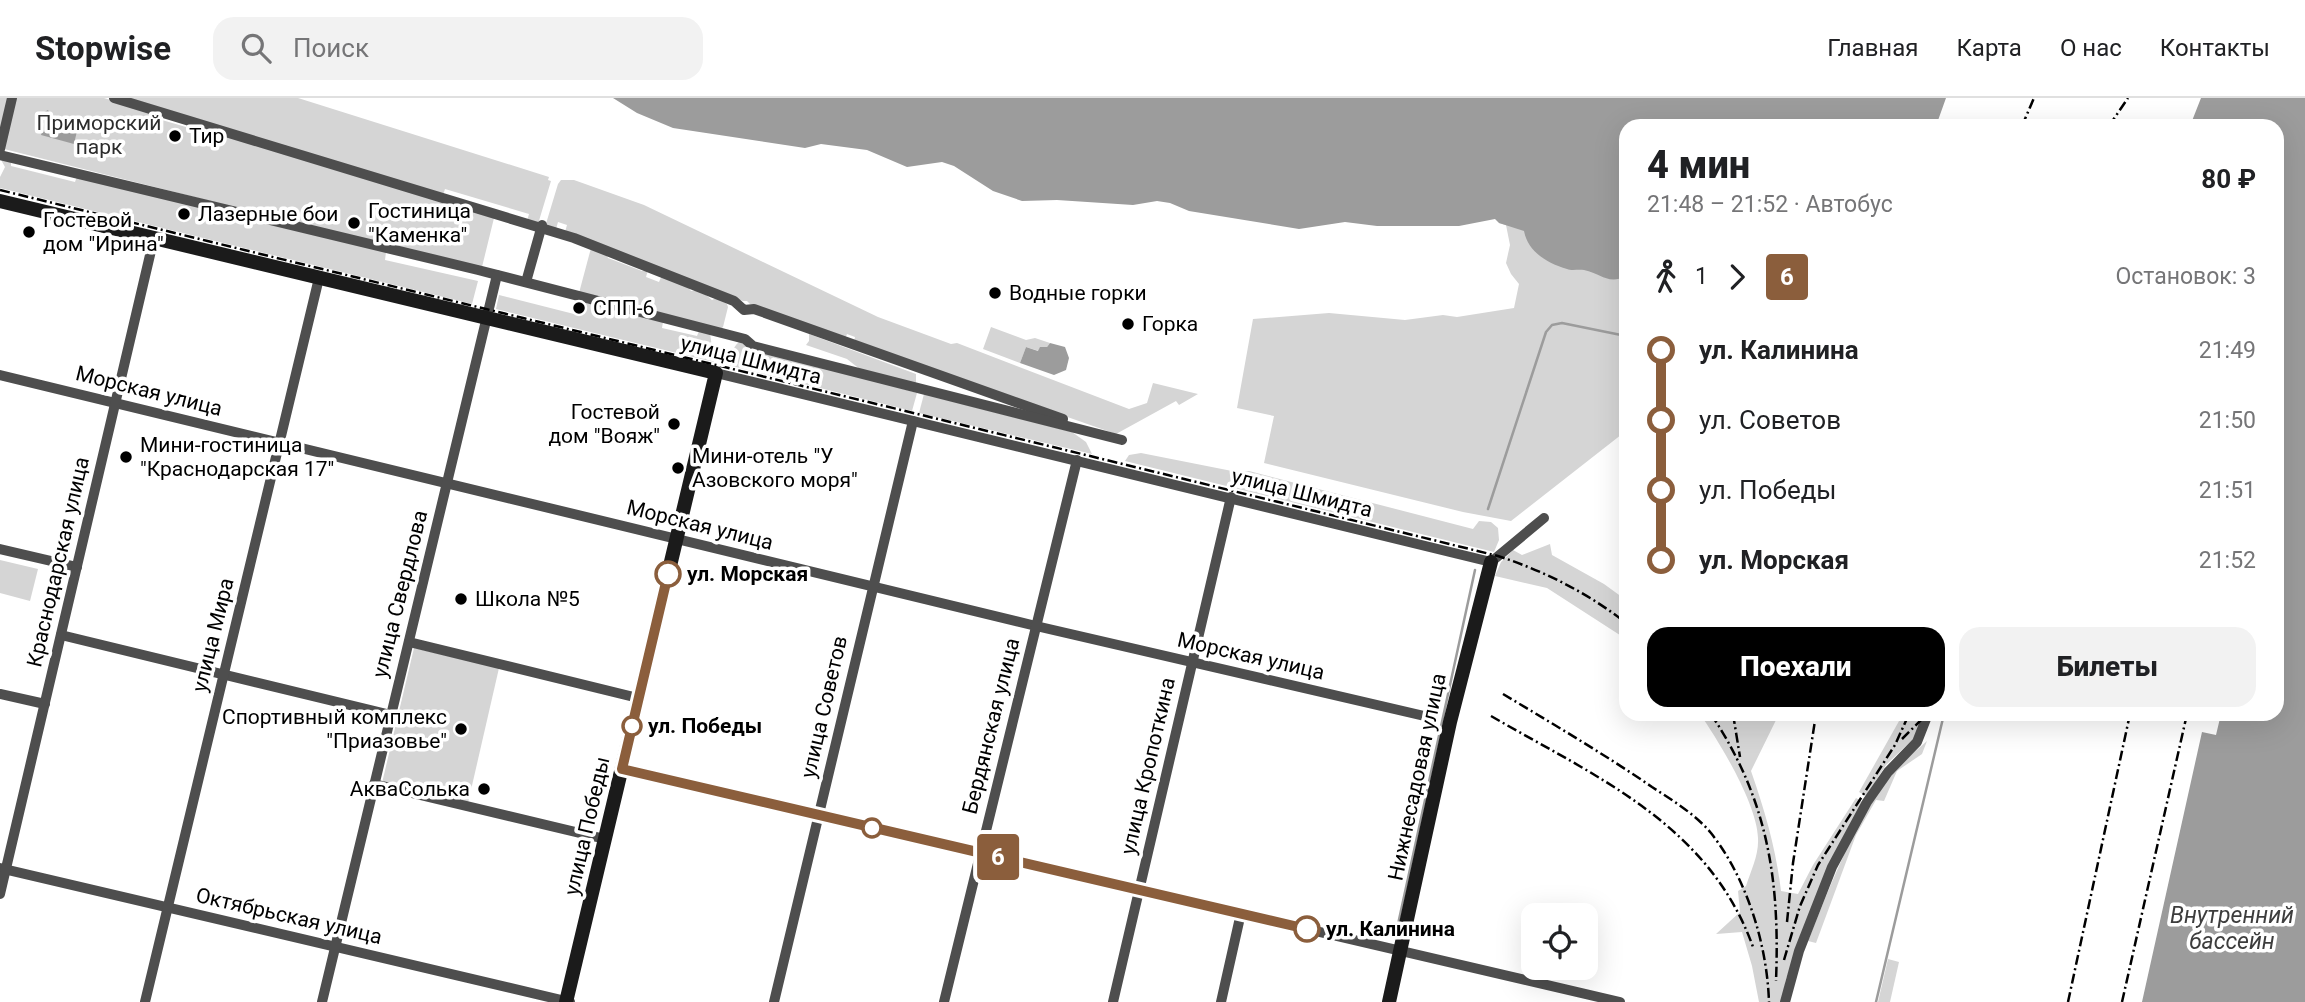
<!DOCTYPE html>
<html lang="ru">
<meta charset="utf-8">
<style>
:root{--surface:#fff;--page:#f2f2f2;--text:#202124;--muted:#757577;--line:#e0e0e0;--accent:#000}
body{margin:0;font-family:Roboto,sans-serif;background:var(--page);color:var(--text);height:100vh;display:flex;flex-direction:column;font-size:26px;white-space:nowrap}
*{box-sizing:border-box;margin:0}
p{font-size:23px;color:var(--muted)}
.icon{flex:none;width:38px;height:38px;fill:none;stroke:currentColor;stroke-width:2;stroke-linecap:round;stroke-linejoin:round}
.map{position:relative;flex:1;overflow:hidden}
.side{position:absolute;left:1619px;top:21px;width:665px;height:602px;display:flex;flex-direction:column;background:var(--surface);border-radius:21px;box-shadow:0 7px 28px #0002}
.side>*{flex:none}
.badge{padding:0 14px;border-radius:5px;font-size:24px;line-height:46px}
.controls{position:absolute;left:1521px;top:805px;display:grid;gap:14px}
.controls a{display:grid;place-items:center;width:77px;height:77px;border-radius:14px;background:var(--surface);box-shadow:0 7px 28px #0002;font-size:35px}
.map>.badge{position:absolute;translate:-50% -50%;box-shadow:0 0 0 4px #fff}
.legs{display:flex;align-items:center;gap:10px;height:77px;padding:0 28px;font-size:23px}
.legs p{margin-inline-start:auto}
.headline{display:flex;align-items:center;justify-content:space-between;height:119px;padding:0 28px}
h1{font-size:38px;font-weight:800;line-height:52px}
.button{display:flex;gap:14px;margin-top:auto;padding:14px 28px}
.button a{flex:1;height:80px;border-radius:21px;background:var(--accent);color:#fff;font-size:28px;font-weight:800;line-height:80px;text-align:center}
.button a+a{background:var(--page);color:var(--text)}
ul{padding:0 28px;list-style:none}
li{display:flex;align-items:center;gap:24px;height:70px;font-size:26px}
li i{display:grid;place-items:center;width:10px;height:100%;margin:0 9px;background:currentColor}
li i::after{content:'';width:18px;height:18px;margin:-9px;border:5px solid;border-radius:50%;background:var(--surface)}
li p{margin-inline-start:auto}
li:first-child i{background:linear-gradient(#0000 50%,currentColor 0)}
li:last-child i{background:linear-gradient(currentColor 50%,#0000 0)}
header{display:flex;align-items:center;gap:42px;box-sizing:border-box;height:98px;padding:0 35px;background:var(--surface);border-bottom:2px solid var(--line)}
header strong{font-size:33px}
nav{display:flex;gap:38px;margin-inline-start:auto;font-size:24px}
.search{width:490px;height:63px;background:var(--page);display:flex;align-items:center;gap:18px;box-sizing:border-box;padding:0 24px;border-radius:21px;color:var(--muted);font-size:26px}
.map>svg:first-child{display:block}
.green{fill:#d5d5d5}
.water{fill:#9c9c9c}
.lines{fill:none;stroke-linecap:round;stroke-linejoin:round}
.stream{stroke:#9c9c9c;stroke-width:2.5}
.street{stroke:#4e4e4e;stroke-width:10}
.secondary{stroke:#1b1b1b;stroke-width:14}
.rail{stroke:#000;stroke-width:2.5;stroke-dasharray:10 3.5 2 3.5;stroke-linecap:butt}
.line-1-casing{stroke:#fff;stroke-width:16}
.line-1{stroke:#8b5e3c;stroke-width:10}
.poi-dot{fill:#000;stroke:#fff;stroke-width:2.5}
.stop-1-dot{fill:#fff;stroke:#8b5e3c;stroke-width:3.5}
.labels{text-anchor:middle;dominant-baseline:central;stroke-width:7;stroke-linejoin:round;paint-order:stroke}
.park-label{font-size:21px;fill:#2c2c2c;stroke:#fff}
.poi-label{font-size:21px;fill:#000;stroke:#fff;text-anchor:start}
.street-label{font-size:21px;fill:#000;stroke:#fff}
.stop-label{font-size:21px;font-weight:bold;fill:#000;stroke:#fff;text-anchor:start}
.water-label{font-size:23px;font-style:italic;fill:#3d3d3d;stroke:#fff}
</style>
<header>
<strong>Stopwise</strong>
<div class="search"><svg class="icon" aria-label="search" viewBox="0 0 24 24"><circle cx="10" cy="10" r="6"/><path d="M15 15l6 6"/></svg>Поиск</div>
<nav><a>Главная</a><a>Карта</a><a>О нас</a><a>Контакты</a></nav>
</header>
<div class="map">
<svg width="2305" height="904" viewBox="0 0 2305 904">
<rect width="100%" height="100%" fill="#fff"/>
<g class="green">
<polygon points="0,0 104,0 163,18 162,22 186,29 187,25 200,29 203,34 207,32 494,120 482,169 369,143 0,50"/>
<polygon points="129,0 298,0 549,79 548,82 551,83 538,126 527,123 529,116 445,91 443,97"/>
<polygon points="0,60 11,63 11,68 75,84 77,78 386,154 385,162 478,183 472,206 0,90 0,79 5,69"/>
<polygon points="561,82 574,82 644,107 878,219 951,246 957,245 1129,311 1147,305 1153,285 1198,296 1179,307 1176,303 1116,336 854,244 855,239 847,236 845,241 750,206 747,203 743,203 565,134 567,127 558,124 556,131 545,129 558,86"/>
<polygon points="1626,107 1626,333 1511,423 1463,414 1264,365 1274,318 1237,310 1253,221 1329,215 1405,222 1443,217 1457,219 1514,210 1519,186 1511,176 1506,165 1510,147 1506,127 1499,125"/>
<path d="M591 150 606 156 608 160 642 173 648 172 646 179 659 184 662 177 688 189 691 193C701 192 705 196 712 202L716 200 727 206 728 209 723 229 721 231 579 195Z"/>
<polygon points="499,197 574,216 577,203 663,224 662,230 697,238 699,233 710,235 714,264 496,211"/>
<polygon points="991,229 1026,242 1035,240 1050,245 1047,249 1039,253 1026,249 1020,265 983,251"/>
<polygon points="809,236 916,276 916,286 861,272 847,261 806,247 809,243"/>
<path d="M739 244 917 295 912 313 724 266C732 260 731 250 739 244Z"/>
<polygon points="924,296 1072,334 1086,344 1092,356 919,315"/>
<polygon points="1141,355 1232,373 1249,373 1473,431 1479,423 1491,424 1498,430 1499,442 1494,454 1125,363 1129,357"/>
<polygon points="1550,446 1552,457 1604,486 1626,502 1626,541 1547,490 1495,478 1501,464 1513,452 1522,457"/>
<polygon points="0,462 38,471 30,503 0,495"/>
<polygon points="414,550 499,570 468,705 382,685"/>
<path d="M1700 616H1779L1751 673C1765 713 1776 751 1781 793L1798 796 1813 767 1856 700 1863 704 1830 766 1786 881 1782 904H1759L1752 868 1742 834 1716 836 1740 814 1738 793 1746 788C1751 772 1759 757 1758 740 1757 706 1720 645 1700 616Z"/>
<polygon points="1903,616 1925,616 1916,638 1886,667 1866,698 1859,694"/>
<path d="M1927 643 1922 656 1897 673 1884 703 1876 702 1856 737 1816 845 1808 843C1832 784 1854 723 1895 673 1904 662 1917 652 1927 643Z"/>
<polygon points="1888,861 1899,864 1890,904 1878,904"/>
</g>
<g class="water">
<path d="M613 0H1946L1936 28H1626V179C1606 186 1602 176 1584 172 1578 171 1572 173 1567 171 1547 165 1528 154 1524 133L1499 125 1495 121 1459 128H1377L1345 124 1299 131 1189 113 1170 105 1157 103 1133 107 1057 102 1022 103 993 93 954 68 942 64 907 69 867 52 821 46 805 50 673 30 637 15Z"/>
<polygon points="2201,0 2305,0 2305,904 2142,904 2202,634 2216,637 2221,616 2277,616 2277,28 2190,28"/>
<polygon points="48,12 51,18 72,24 77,33 74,46 41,37 44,26 39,17"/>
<polygon points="1050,245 1065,249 1069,260 1066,272 1054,277 1020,265 1026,249 1038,253 1040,249 1047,249"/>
</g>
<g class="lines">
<g class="stream">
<polyline points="1488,411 1546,234 1552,227 1562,225 1626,238"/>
<polyline points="1395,840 1475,472"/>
<polyline points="1876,904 1944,616"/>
</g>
<g class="street">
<polyline points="114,0 574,140 734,203 744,212 754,211 1063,321"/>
<polyline points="0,51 12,0"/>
<polyline points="0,57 478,172 745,241 753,248 1122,342"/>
<polyline points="526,184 542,127"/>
<polyline points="716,275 1491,464 1544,420"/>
<polyline points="0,277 1036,528 1433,620"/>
<polyline points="0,451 77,469"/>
<polyline points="61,537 391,617"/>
<polyline points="409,544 638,600"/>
<polyline points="0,596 45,606"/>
<polyline points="622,671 1620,904"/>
<polyline points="374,686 605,741"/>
<polyline points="0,770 570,904"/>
<polyline points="0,796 154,140"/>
<polyline points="145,904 319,180"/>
<polyline points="322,904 497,177"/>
<polyline points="774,904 913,323"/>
<polyline points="944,904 1077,362"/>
<polyline points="1113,904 1231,399"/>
<polyline points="1221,904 1241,815"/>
<polyline points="1785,904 1799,853 1832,769 1867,704 1888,674 1917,644 1928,616"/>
</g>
<g class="secondary">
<polyline points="0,103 716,275 566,904"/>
<polyline points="1389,904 1450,624 1491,464"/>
</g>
<g class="rail">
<polyline points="2022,28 2034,0"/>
<polyline points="2109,28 2128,0"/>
<path d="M0 92C499 215 999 335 1498 458 1544 473 1588 495 1626 525"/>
<path d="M1503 596C1553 626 1604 656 1652 689 1672 702 1695 716 1711 735 1747 781 1767 846 1769 904"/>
<path d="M1711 616C1768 702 1780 782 1776 883"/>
<polyline points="1733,616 1740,659"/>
<path d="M1491 618C1596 679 1709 726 1753 849"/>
<polyline points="1902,641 1927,616"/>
<polyline points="1787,824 1793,765 1816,616"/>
<polyline points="1784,862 1800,808 1818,767 1895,647 1909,616"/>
<polyline points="2068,904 2130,616"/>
<polyline points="2122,904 2187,616"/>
</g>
</g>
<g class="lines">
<defs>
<polyline id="line-1" points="668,476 622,671 1307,831"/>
</defs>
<use href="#line-1" class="line-1-casing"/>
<use href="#line-1" class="line-1"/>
</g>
<g class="poi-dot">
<circle cx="175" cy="38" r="7"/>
<circle cx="184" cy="116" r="7"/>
<circle cx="354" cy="125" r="7"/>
<circle cx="29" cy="134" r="7"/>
<circle cx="995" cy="195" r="7"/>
<circle cx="579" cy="210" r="7"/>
<circle cx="1128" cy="226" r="7"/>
<circle cx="674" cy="326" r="7"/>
<circle cx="126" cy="359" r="7"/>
<circle cx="678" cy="370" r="7"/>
<circle cx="461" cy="501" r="7"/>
<circle cx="461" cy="631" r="7"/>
<circle cx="484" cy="691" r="7"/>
</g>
<g class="stop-1-dot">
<circle cx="668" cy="476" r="12"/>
<circle cx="632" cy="628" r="9"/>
<circle cx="872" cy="730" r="9"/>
<circle cx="1307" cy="831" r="12"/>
</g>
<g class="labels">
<g class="park-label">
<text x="99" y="25">Приморский<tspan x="99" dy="24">парк</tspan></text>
</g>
<g class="poi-label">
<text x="189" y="38">Тир</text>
<text x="368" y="113">Гостиница<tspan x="368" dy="24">"Каменка"</tspan></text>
<text x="198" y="116">Лазерные бои</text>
<text x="43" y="122">Гостевой<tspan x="43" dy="24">дом "Ирина"</tspan></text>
<text x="1009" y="195">Водные горки</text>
<text x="593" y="210">СПП-6</text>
<text x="1142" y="226">Горка</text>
<text x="660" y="314" text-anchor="end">Гостевой<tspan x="660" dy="24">дом "Вояж"</tspan></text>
<text x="140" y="347">Мини-гостиница<tspan x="140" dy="24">"Краснодарская 17"</tspan></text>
<text x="692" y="358">Мини-отель "У<tspan x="692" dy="24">Азовского моря"</tspan></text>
<text x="475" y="501">Школа №5</text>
<text x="447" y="619" text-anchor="end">Спортивный комплекс<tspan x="447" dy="24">"Приазовье"</tspan></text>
<text x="470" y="691" text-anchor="end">АкваСолька</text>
</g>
<g class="street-label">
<text transform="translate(751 262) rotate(14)">улица Шмидта</text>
<text transform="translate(149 293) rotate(14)">Морская улица</text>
<text transform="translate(1302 395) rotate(14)">улица Шмидта</text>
<text transform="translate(700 427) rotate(14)">Морская улица</text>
<text transform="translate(58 464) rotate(-77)">Краснодарская улица</text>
<text transform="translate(400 496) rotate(-76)">улица Свердлова</text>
<text transform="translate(213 537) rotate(-76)">улица Мира</text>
<text transform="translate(1251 558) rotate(13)">Морская улица</text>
<text transform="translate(824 609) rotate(-77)">улица Советов</text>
<text transform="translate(991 628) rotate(-76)">Бердянская улица</text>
<text transform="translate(1148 668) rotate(-77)">улица Кропоткина</text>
<text transform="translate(1417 679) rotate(-78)">Нижнесадовая улица</text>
<text transform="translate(587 728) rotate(-77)">улица Победы</text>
<text transform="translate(289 818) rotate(13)">Октябрьская улица</text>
</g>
<g class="stop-label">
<text x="687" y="476">ул. Морская</text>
<text x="648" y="628">ул. Победы</text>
<text x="1326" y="831">ул. Калинина</text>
</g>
<g class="water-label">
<text x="2232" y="817">Внутренний<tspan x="2232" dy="26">бассейн</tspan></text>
</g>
</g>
</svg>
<div class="controls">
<a><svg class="icon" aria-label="locate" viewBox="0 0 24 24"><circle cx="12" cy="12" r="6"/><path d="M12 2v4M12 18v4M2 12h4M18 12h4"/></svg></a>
</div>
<b class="badge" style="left:998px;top:759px;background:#8b5e3c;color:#fff">6</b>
<section class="side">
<div class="headline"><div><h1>4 мин</h1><p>21:48 – 21:52 · Автобус</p></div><b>80 ₽</b></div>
<div class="legs"><svg class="icon" aria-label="walk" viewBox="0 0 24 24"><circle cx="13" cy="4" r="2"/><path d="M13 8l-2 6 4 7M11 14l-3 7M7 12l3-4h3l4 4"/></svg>1<svg class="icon" aria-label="forward" viewBox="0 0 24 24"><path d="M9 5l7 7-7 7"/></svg><b class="badge" style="background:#8b5e3c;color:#fff">6</b><p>Остановок: 3</p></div>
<ul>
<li><i style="color:#8b5e3c"></i><b>ул. Калинина</b><p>21:49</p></li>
<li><i style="color:#8b5e3c"></i><span>ул. Советов</span><p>21:50</p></li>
<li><i style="color:#8b5e3c"></i><span>ул. Победы</span><p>21:51</p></li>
<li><i style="color:#8b5e3c"></i><b>ул. Морская</b><p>21:52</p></li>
</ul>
<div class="button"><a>Поехали</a><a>Билеты</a></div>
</section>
</div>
